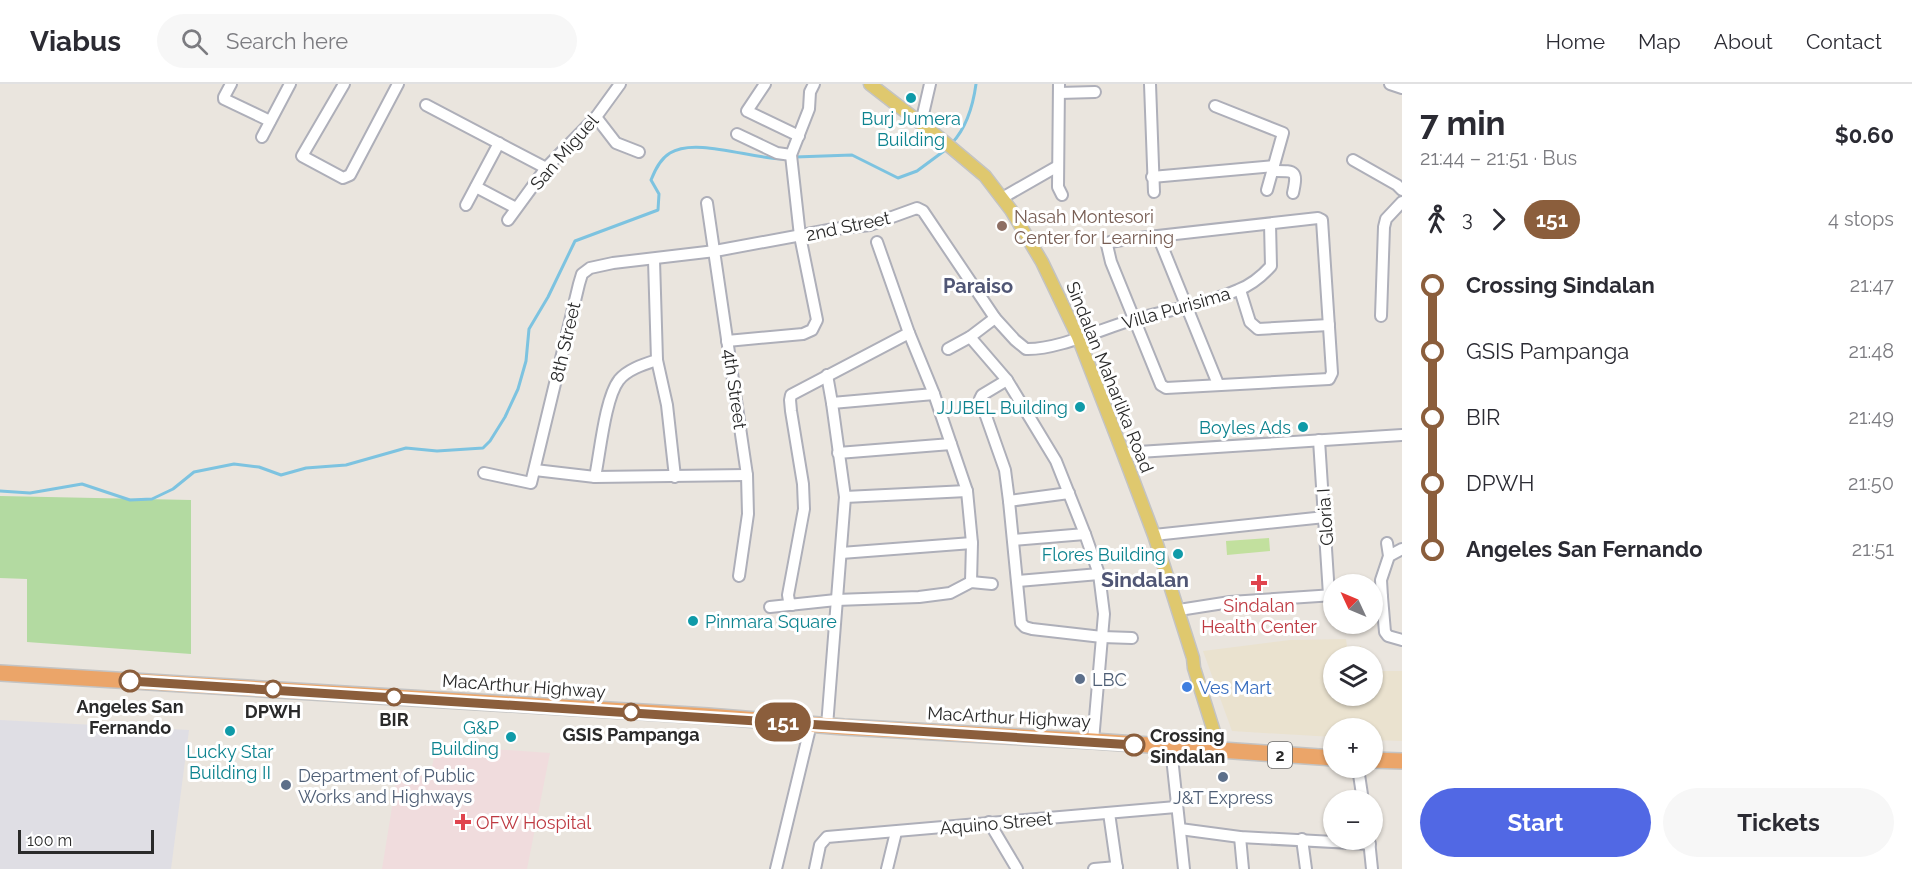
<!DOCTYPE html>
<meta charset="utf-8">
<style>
:root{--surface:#fff;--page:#f7f7f7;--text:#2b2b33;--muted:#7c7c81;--line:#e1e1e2;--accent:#5168e4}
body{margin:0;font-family:Raleway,sans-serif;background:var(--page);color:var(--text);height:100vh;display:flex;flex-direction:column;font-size:22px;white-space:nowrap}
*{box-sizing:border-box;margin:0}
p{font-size:20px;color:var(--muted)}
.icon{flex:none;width:33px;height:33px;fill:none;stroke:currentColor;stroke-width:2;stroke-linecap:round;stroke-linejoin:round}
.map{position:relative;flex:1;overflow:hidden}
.panel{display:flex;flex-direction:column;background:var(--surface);width:510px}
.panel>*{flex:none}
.badge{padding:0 12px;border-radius:20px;font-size:21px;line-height:39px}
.needle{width:39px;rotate:314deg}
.controls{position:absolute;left:1323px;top:490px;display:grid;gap:12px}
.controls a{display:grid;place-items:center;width:60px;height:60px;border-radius:50%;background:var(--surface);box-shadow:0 2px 4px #0004;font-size:30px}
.scale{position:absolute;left:18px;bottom:15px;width:136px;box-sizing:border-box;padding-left:6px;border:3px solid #2a2a2a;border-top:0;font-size:16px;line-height:21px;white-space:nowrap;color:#2a2a2a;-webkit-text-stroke:4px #fff;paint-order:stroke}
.map>.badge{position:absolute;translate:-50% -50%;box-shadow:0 0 0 3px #fff}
.legs{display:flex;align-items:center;gap:9px;height:66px;padding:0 18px;font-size:20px}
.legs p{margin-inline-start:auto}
.overview{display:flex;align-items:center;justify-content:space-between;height:102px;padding:0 18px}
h1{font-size:33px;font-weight:700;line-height:45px}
.button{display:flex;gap:12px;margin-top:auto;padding:12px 18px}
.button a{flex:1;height:69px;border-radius:36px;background:var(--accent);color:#fff;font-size:24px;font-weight:700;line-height:69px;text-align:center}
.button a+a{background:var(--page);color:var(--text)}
ul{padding:0 18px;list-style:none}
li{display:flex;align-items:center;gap:21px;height:66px;font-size:22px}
li i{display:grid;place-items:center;width:9px;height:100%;margin:0 8px;background:currentColor}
li i::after{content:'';width:15px;height:15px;margin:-8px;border:4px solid;border-radius:50%;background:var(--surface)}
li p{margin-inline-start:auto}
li:first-child i{background:linear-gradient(#0000 50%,currentColor 0)}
li:last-child i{background:linear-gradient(currentColor 50%,#0000 0)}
header{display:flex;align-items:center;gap:36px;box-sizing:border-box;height:84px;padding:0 30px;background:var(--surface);border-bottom:2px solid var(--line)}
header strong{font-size:28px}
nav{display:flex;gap:33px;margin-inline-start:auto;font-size:21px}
.search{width:420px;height:54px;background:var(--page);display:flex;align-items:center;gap:15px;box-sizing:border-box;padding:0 21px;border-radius:33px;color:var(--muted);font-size:22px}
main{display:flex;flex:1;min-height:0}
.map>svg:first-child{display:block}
.industrial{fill:#dfdee4}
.education{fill:#eae2cf}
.medical{fill:#f0dcdd}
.green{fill:#b3daa1}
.pitch{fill:#c2e09e}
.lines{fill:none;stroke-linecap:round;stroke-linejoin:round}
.stream{stroke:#7dc3e0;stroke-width:3}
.minor-casing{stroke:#aeafb9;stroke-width:14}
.major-casing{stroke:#c3c3c3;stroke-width:15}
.highway-casing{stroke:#c3c3c3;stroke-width:18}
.minor{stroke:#fff;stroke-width:10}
.major{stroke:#dfc86e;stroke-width:12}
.highway{stroke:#eba569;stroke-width:15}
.line-1-casing{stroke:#fff;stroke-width:14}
.line-1{stroke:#8b5e3c;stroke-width:9}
.culture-dot{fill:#0f9aa8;stroke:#fff;stroke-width:2}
.education-dot{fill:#8d6e63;stroke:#fff;stroke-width:2}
.health-dot{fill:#e0444e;stroke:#fff;stroke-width:2}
.service-dot{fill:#5c6f8a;stroke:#fff;stroke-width:2}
.stop-1-dot{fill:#fff;stroke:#8b5e3c;stroke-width:3}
.shop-dot{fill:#3f7fe0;stroke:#fff;stroke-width:2}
.labels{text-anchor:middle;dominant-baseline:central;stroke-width:6;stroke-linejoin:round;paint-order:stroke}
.shield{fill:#fff;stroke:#6a6a6a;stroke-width:1.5}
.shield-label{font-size:16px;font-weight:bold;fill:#2a2a2a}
.culture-label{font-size:18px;fill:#0d838f;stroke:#fff;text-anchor:end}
.street-label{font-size:18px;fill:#2a2a2a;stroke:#fff}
.education-label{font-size:18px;fill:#785e54;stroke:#fff;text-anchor:start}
.health-label{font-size:18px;fill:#be3a42;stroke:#fff}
.service-label{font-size:18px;fill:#4e5e75;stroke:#fff;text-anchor:start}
.shop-label{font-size:18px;fill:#366cbe;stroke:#fff;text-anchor:start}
.stop-label{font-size:18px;font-weight:bold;fill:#2a2a2a;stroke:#fff}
.neighbourhood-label{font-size:20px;font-weight:bold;fill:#505675;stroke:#fff}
.quarter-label{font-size:21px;font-weight:bold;fill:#505675;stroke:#fff}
</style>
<header>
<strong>Viabus</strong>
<div class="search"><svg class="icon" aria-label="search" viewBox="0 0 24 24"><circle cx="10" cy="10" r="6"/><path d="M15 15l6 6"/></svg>Search here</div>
<nav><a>Home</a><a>Map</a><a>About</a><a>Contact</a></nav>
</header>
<main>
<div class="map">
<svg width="1402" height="785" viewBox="0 0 1402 785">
<rect width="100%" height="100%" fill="#eae5de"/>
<polygon class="industrial" points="0,636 189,646 171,785 0,785"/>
<polygon class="education" points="1346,555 1347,562 1361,562 1361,573 1334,573 1334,612 1372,612 1373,587 1402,587 1402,657 1373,656 1372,645 1334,645 1333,653 1232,647 1203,567 1290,556"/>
<polygon class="medical" points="437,661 550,669 527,785 382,785 398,686 430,691"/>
<polygon class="green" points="0,412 191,416 191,570 27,558 27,495 0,494"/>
<polygon class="pitch" points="1269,454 1270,467 1227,471 1226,457"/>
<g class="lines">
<g class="stream">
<path d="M952 59C967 43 973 22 976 0"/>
<polyline points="795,73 852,71 898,94 917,87 948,64"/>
<path d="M0 407 30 409 82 400 130 416 152 415 173 405 194 388 234 380 259 383 281 391 306 384 346 381 406 364 437 367 483 364 490 357 505 333 518 305 526 277 529 245 548 213 575 157 658 126 659 110 651 96C655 86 660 75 670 69 695 53 752 75 783 75"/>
</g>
<defs>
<g id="minor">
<polyline points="231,0 224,13 224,15 270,37"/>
<polyline points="344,0 302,72 343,94 350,91 398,0"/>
<polyline points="765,0 747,27 799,52"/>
<polyline points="1059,0 1058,103 1062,111"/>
<polyline points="1150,0 1154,108"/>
<polyline points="1390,0 1402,4"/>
<polyline points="1059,9 1095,8"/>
<polyline points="426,21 546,84"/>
<polyline points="1215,22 1283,49 1267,106"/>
<polyline points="596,33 616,59 639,68"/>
<polyline points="921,39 930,0"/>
<polyline points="262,53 290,0"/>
<polyline points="791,71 809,25 810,8 814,0"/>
<polyline points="1353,76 1397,101 1402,106"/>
<path d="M1273 87C1295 87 1298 86 1293 109"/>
<polyline points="1152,93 1274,82"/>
<polyline points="476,103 516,124"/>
<polyline points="1002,114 1058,82"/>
<polyline points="707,119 747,391 748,430 739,492"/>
<polyline points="466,121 499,59"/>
<polygon points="1318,134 1322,136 1332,289 1329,295 1166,304 1161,301 1111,178 1107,161 1110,158 1122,156"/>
<polyline points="508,136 546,84 596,33 620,0"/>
<polyline points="1158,152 1218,300"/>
<polyline points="877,158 909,249 934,310 967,407 972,459 971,498"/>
<polyline points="1240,206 1250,238 1258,245 1329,241"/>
<polyline points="1381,232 1384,143 1386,135 1402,118"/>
<polyline points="970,253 1007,296 1056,377 1085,450 1099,490 1104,530 1093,657"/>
<polyline points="727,257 803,250 812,246 817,236 800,152 791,71 777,69 737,50"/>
<polyline points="948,265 970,253 995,234"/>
<polyline points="657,276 667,321 675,393"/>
<polyline points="827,291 832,319 845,413 827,642"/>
<polyline points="1007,296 982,311 980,315 1005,386 1009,417 1021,539 1025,543 1032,545 1102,553 1132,554"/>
<polyline points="832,319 934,310"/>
<polyline points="1319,356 1329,511"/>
<polyline points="838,369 951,360"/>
<polyline points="1123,369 1402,351"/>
<polyline points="535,386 595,393 747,391"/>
<path d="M484 389 531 399 579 200 582 190 590 184 613 179 715 167 834 145 870 141 917 124 923 127 995 234 1015 256 1026 265C1057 266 1101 245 1132 236 1168 226 1203 221 1238 206 1251 201 1262 192 1271 182L1270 140"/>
<path d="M595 393C600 369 605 314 619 296 628 285 645 280 657 276L654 176"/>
<polyline points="845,413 967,407"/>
<polyline points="1009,417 1069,409"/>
<polyline points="1154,451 1325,433"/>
<polyline points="1013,456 1085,450"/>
<polyline points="841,469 972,459"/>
<polyline points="1389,472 1402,465"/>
<polyline points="1018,497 1099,490"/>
<polyline points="1372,513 1382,513 1385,548 1388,552 1402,556"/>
<polyline points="1382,513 1381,496 1389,472 1387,459"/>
<polyline points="792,521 789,517 788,511 804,425 803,400 791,327 790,316 791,311 909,249"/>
<polyline points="770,523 836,516 919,513 950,509 971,498 992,500"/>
<polyline points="1179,526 1230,518 1334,511"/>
<polyline points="1171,664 1184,785"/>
<polyline points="1358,684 1363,717"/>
<polyline points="1109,729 1117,785"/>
<polyline points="989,738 1017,785"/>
<polyline points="1180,745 1240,753 1370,760"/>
<polyline points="1240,753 1243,785"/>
<polyline points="1302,755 1306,785"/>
<polyline points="1369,756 1372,785"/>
<polyline points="776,785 811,640"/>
<polyline points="815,785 820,761 827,753 1176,723"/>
<polyline points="887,785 896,748"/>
<polyline points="1094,785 1117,783"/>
</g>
<polyline id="major" points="870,0 941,55 985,92 1011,126 1042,178 1078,253 1123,369 1154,451 1193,574 1194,584 1220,667"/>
<g id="highway">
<polyline points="0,589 708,632 844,643 1093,657 1334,674"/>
<polyline points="1372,676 1402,677"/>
</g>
</defs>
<use href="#minor" class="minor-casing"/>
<use href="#major" class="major-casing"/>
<use href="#highway" class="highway-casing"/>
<use href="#minor" class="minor"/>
<use href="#major" class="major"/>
<use href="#highway" class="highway"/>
</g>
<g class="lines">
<defs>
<polyline id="line-1" points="130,597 1134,661"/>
</defs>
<use href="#line-1" class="line-1-casing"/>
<use href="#line-1" class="line-1"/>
</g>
<g class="culture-dot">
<circle cx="911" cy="14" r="6"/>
<circle cx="1080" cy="323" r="6"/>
<circle cx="1303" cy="343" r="6"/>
<circle cx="1178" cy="470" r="6"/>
<circle cx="693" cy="537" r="6"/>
<circle cx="230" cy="647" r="6"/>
<circle cx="511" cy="653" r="6"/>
</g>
<circle class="education-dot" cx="1002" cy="142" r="6"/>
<g class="health-dot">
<path d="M1256 490h6v6h6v6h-6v6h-6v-6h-6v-6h6z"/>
<path d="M460 729h6v6h6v6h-6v6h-6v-6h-6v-6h6z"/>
</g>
<g class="service-dot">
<circle cx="1080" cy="595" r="6"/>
<circle cx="1223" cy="693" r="6"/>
<circle cx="286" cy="701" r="6"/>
</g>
<g class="stop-1-dot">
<circle cx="130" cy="597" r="10"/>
<circle cx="273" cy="605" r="8"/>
<circle cx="394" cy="613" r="8"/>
<circle cx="631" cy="628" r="8"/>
<circle cx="1134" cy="661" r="10"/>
</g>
<circle class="shop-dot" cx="1187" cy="603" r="6"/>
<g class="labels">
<rect class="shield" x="1268" y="658" width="24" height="26" rx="4.5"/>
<g class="shield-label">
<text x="1280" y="671">2</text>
</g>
<g class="culture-label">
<text x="911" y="34" text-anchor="middle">Burj Jumera<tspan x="911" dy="21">Building</tspan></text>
<text x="1068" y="323">JJJBEL Building</text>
<text x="1291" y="343">Boyles Ads</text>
<text x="1166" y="470">Flores Building</text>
<text x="705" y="537" text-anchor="start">Pinmara Square</text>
<text x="499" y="643">G&amp;P<tspan x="499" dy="21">Building</tspan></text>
<text x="230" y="667" text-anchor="middle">Lucky Star<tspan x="230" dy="21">Building II</tspan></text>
</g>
<g class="street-label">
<text transform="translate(564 68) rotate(-49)">San Miguel</text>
<text transform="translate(848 142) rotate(-12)">2nd Street</text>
<text transform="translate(1176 224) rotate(-16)">Villa Purisima</text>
<text transform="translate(565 258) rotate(-77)">8th Street</text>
<text transform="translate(1110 293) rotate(68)">Sindalan Maharlika Road</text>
<text transform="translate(735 305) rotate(82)">4th Street</text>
<text transform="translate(1325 433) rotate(-94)">Gloria I</text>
<text transform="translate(524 602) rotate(4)">MacArthur Highway</text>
<text transform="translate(1009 633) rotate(3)">MacArthur Highway</text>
<text transform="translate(996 739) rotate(-5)">Aquino Street</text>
</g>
<g class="education-label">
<text x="1014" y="132">Nasah Montesori<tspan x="1014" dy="21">Center for Learning</tspan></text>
</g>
<g class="health-label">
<text x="1259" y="521">Sindalan<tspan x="1259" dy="21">Health Center</tspan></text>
<text x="476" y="738" text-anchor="start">OFW Hospital</text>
</g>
<g class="service-label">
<text x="1092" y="595">LBC</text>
<text x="298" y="691">Department of Public<tspan x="298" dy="21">Works and Highways</tspan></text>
<text x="1223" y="713" text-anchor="middle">J&amp;T Express</text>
</g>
<g class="shop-label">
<text x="1199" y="603">Ves Mart</text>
</g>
<g class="stop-label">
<text x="130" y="622">Angeles San<tspan x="130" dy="21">Fernando</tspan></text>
<text x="273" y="627">DPWH</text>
<text x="394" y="635">BIR</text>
<text x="631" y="650">GSIS Pampanga</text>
<text x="1150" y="651" text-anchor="start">Crossing<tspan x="1150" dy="21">Sindalan</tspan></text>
</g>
<g class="neighbourhood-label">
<text x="978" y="202">Paraiso</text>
</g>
<g class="quarter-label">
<text x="1145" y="495">Sindalan</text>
</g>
</g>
</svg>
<div class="controls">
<a><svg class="needle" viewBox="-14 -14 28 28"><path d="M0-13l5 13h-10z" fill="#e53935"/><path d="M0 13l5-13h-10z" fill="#7c7c81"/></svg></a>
<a><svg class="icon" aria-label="layers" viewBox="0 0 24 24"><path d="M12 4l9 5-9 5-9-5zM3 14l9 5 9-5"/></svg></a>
<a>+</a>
<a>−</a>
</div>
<div class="scale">100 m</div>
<b class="badge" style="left:783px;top:638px;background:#8b5e3c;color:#fff">151</b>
</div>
<section class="panel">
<div class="overview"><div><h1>7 min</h1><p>21:44 – 21:51 · Bus</p></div><b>$0.60</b></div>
<div class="legs"><svg class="icon" aria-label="walk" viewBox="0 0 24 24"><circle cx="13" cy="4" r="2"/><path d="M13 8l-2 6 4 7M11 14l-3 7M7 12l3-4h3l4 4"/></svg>3<svg class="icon" aria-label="forward" viewBox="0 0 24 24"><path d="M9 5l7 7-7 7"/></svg><b class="badge" style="background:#8b5e3c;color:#fff">151</b><p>4 stops</p></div>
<ul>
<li><i style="color:#8b5e3c"></i><b>Crossing Sindalan</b><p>21:47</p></li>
<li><i style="color:#8b5e3c"></i><span>GSIS Pampanga</span><p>21:48</p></li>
<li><i style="color:#8b5e3c"></i><span>BIR</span><p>21:49</p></li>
<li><i style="color:#8b5e3c"></i><span>DPWH</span><p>21:50</p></li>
<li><i style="color:#8b5e3c"></i><b>Angeles San Fernando</b><p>21:51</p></li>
</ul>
<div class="button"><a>Start</a><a>Tickets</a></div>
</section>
</main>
